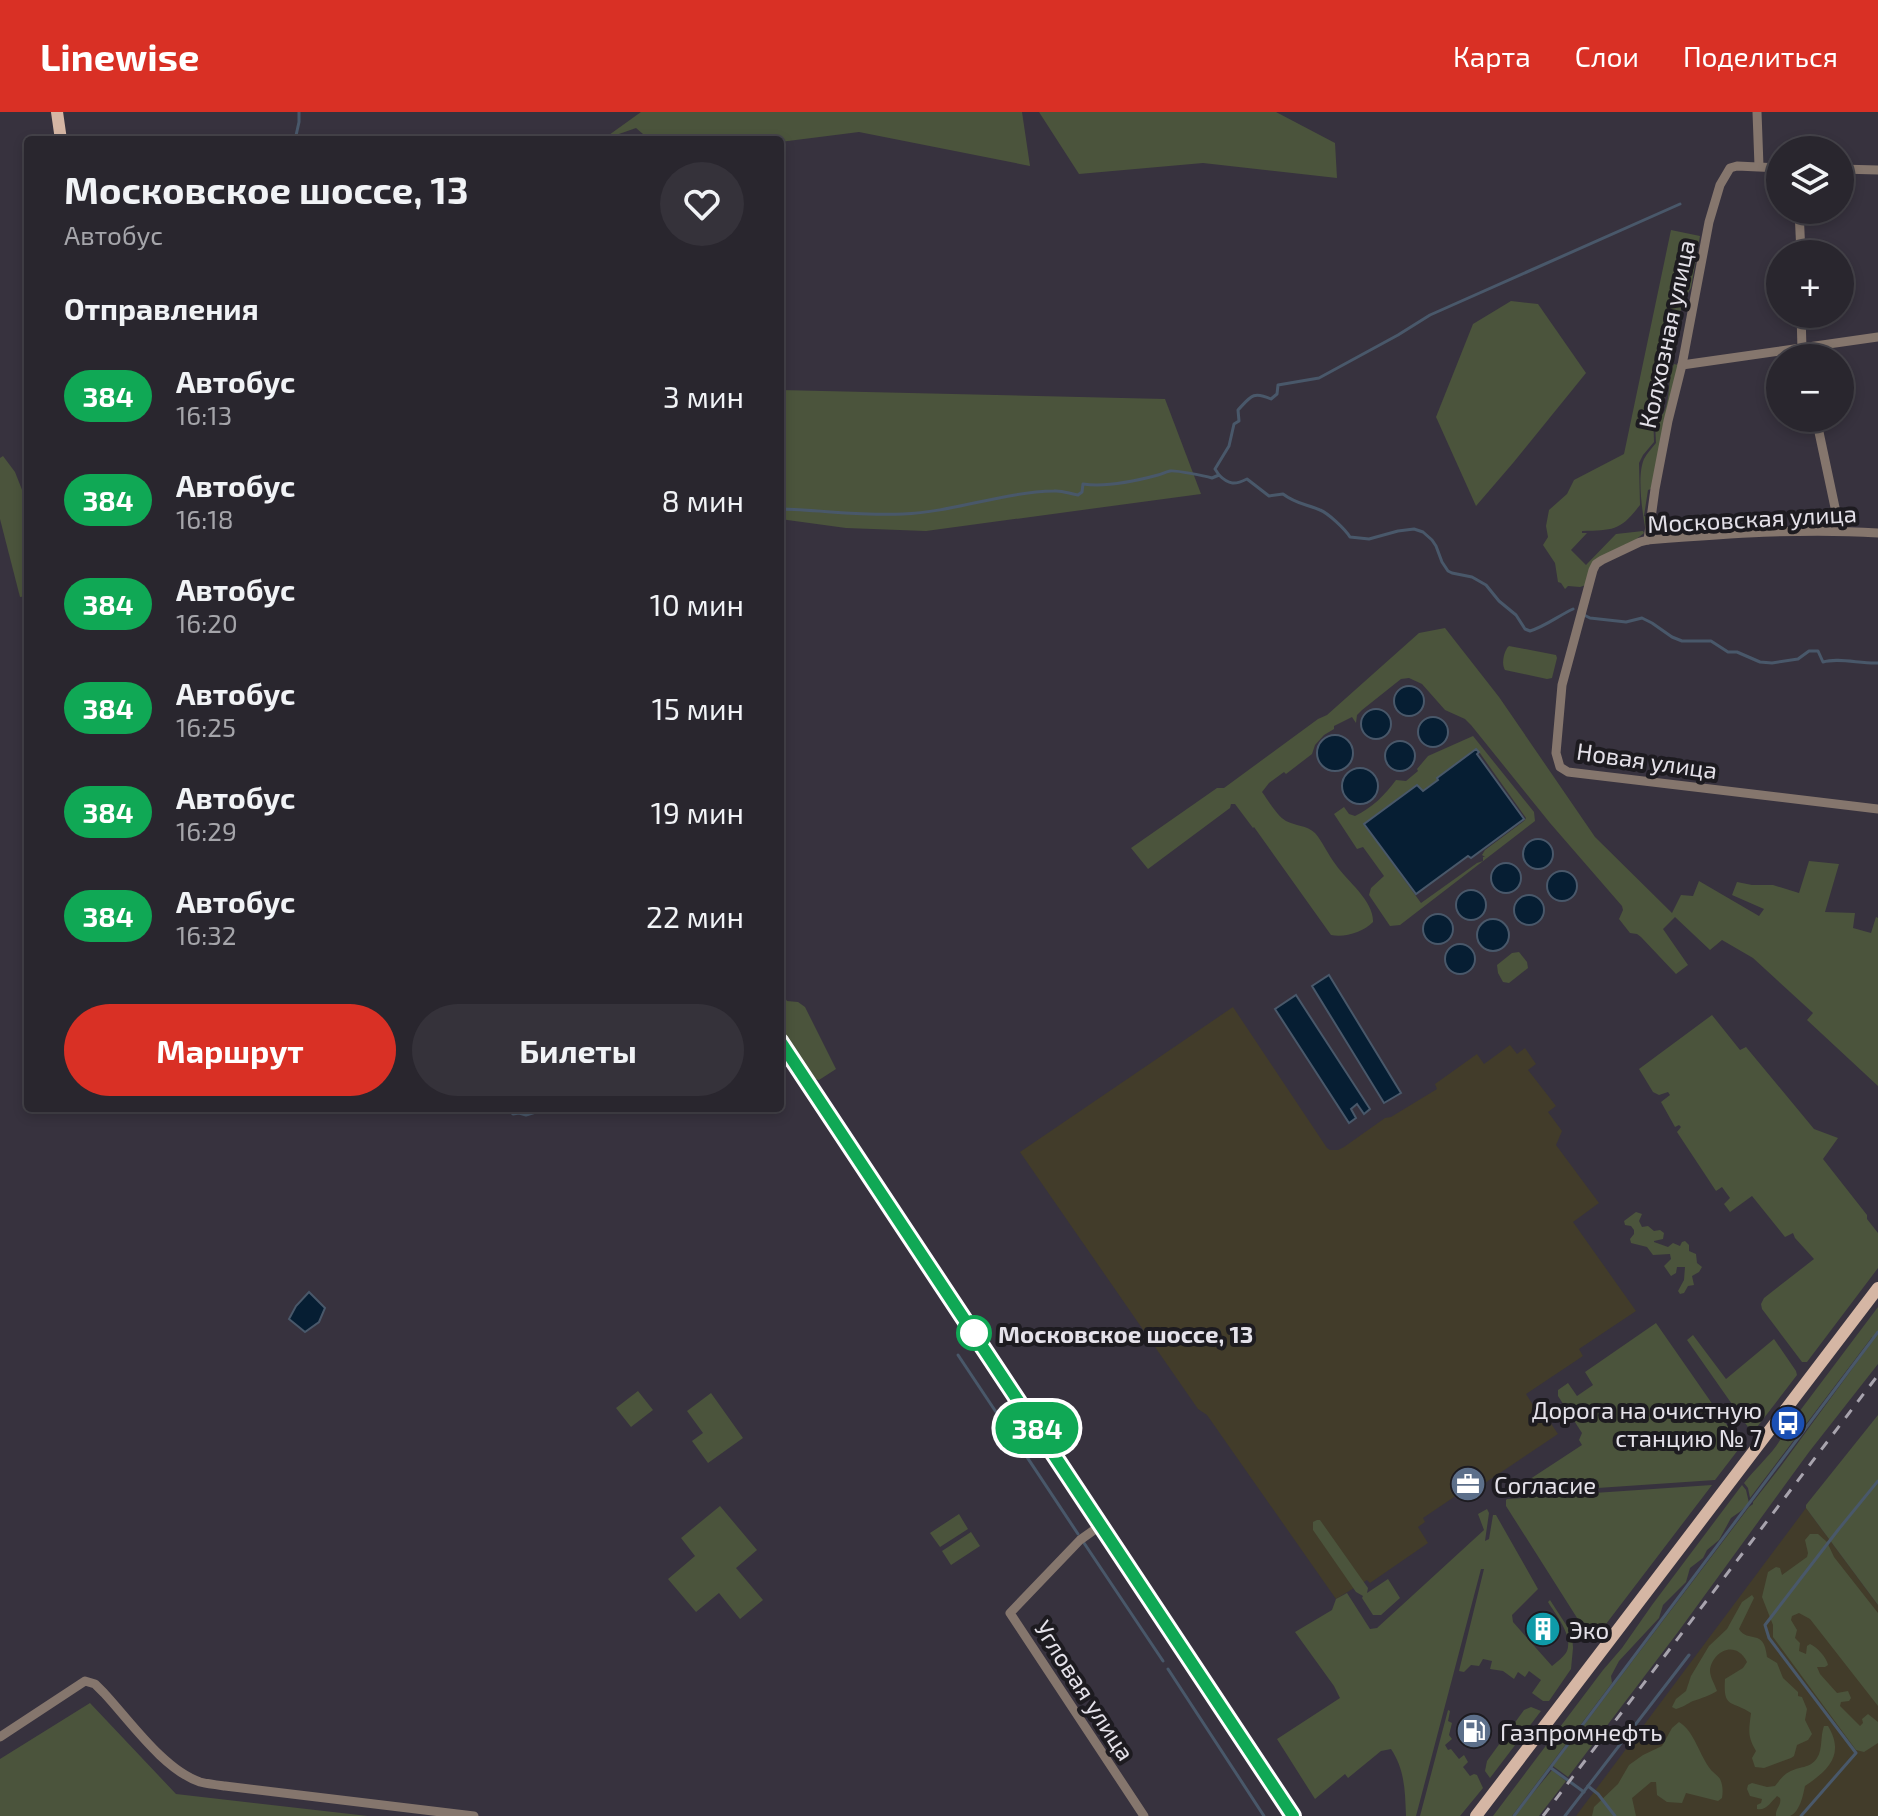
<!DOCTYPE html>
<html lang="ru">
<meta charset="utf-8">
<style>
:root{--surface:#29262e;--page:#35323a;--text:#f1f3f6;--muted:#a5a5aa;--line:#45434a;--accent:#d93025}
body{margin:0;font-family:"Exo 2",sans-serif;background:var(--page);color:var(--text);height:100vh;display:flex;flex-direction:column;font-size:30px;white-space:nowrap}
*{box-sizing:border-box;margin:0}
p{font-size:26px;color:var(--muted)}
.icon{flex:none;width:44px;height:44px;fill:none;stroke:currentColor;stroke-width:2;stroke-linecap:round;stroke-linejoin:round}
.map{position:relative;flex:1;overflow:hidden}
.side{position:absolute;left:24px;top:24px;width:760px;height:976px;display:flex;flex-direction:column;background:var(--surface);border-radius:8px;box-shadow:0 4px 12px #0003,0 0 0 2px var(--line)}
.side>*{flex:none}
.badge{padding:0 16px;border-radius:26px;font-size:28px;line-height:52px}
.tools{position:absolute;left:1766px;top:24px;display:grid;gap:16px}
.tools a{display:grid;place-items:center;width:88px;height:88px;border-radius:50%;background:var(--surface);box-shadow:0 4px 12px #0003,0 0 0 2px var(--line);font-size:40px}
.map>.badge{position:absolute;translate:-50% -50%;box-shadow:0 0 0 4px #fff}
h2{padding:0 40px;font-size:30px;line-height:72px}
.round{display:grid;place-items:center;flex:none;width:84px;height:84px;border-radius:42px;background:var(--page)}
.headline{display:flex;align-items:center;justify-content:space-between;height:136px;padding:0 40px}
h1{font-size:38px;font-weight:700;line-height:60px}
.primary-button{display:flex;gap:16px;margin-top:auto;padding:16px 40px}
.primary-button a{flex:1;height:92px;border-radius:48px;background:var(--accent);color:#fff;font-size:32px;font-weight:700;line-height:92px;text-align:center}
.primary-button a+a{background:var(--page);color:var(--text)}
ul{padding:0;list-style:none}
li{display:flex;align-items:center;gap:24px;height:104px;padding:0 40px}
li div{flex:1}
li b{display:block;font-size:30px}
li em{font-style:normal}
li .badge{min-width:88px;font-weight:700;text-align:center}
header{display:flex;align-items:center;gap:48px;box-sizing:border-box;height:112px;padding:0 40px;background:var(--accent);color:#fff}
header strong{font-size:38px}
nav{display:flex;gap:44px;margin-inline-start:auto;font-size:28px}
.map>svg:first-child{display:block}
.education{fill:#423c2a}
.green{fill:#4b543c;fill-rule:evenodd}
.water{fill:#061e33;stroke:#49586a;stroke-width:2}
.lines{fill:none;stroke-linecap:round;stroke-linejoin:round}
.stream{stroke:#49586a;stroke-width:3}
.minor{stroke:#85766d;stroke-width:9}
.major{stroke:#d5b6a4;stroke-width:12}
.rail{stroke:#a8a4ae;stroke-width:3;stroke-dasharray:10 10;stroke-linecap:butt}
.line-casing{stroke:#fff;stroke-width:18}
.line{stroke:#10a855;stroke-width:12}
.stop-dot{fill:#fff;stroke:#10a855;stroke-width:4}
.labels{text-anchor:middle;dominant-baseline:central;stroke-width:8;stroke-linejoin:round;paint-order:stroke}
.street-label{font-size:24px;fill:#e4e1e9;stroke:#1d1b20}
.stop-label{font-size:24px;font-weight:bold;fill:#e4e1e9;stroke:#1d1b20;text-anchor:start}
.poi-label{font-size:24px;fill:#e4e1e9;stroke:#1d1b20;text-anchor:start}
</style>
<header>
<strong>Linewise</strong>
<nav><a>Карта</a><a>Слои</a><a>Поделиться</a></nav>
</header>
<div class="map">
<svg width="1878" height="1704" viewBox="0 0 1878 1704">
<rect width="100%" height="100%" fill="#37323e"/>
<g class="education">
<polygon points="1233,895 1327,1036 1330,1038 1338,1038 1344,1035 1385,1006 1391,1005 1437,977 1435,972 1477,942 1484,952 1510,933 1517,942 1525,936 1536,952 1528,958 1556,994 1548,1000 1562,1019 1556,1033 1599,1091 1573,1110 1636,1199 1579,1237 1583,1244 1526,1282 1542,1307 1546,1304 1558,1322 1467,1383 1463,1379 1423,1406 1425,1410 1418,1415 1428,1431 1370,1471 1367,1468 1336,1487 1207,1303 1198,1297 1020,1040"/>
<polygon points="1806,1396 1878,1493 1878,1704 1576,1704"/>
</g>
<g class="green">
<polygon points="641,0 1022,0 1030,54 859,20 780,30 780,28 650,28 636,16 602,28"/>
<polygon points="1039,0 1276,0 1335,31 1337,66 1203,51 1079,62"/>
<path d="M1671 118 1700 124 1691 176 1682 191 1674 238 1668 239 1665 235 1661 239 1664 243 1668 241H1672V251L1658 267 1654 264 1653 266 1654 269 1657 270 1666 261 1668 262 1663 298 1656 305 1655 296 1649 294V298H1653L1654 330 1643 343 1639 351 1640 393C1620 419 1614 418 1582 419V421H1587L1571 438 1586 453 1616 422 1643 419 1644 421 1634 429 1598 447 1586 473 1580 475 1568 474 1565 477 1561 471 1558 470 1555 451 1543 433 1548 425 1546 414 1549 398 1567 382 1574 368 1624 342Z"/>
<polygon points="1511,189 1538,192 1586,261 1513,351 1476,394 1436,305 1473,212"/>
<path d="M1674 252 1678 253 1651 377 1648 378 1644 404 1647 405V415H1645C1642 397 1637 363 1644 347 1647 341 1652 336 1656 331L1655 310C1658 307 1662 304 1664 300 1671 286 1667 267 1674 252Z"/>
<polygon points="780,278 1165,287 1201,382 926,419 846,416 780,407"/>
<polygon points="3,344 15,360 28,393 28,484 20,485 0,407 0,346"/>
<path d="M1445 516 1499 585 1595 725 1672 801 1681 783 1693 784 1699 769 1759 804 1764 797 1732 783 1737 770 1752 773H1773L1799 781 1809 749 1839 752 1825 800 1855 801 1853 816 1871 821 1876 805 1878 806V974L1807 908 1813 901 1753 846 1722 828 1710 838 1675 805 1663 817 1688 853 1676 862 1641 825 1637 822 1630 821 1619 807 1623 798 1622 794 1550 711 1471 613 1465 607 1445 598 1422 572 1409 566 1401 567 1362 598 1357 603 1356 611 1352 605 1334 614V617L1324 623 1315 633 1312 642 1286 662 1284 660 1269 671 1262 680C1268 688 1277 704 1286 709 1295 714 1307 713 1315 721 1323 730 1328 743 1336 753 1347 769 1374 789 1373 810 1363 820 1345 826 1331 823L1254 715 1253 716 1235 692H1231L1230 696 1148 757 1131 736 1217 676H1224L1318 607 1327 603 1419 521Z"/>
<path d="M1509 534 1556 543 1557 546 1552 566 1547 567 1505 558C1501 552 1504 538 1509 534Z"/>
<path d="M1473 624 1534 700 1535 709 1400 813 1390 814 1369 783 1371 776 1384 764 1363 735 1357 737 1334 702 1344 695 1349 702 1355 704C1372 696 1385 683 1396 668L1406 669 1418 659 1417 657 1428 644ZM1477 637 1526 706 1524 709 1485 738 1482 743 1485 745H1483V749L1477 751 1421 791 1364 712 1417 673 1422 679 1438 668 1437 666Z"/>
<polygon points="1519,840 1527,850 1528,856 1509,871 1503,870 1498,861 1497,853 1512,841"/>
<polygon points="780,878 787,889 798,890 805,895 836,957 819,968 815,967 780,915"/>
<polygon points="1712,903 1740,938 1746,935 1814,1017 1838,1026 1823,1047 1867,1103 1867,1107 1878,1121 1878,1156 1807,1250 1802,1250 1762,1197 1761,1192 1764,1186 1814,1147 1795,1126 1793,1121 1785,1125 1752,1084 1730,1100 1724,1092 1730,1086 1722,1075 1716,1079 1677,1020 1681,1015 1679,1013 1675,1015 1661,990 1670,983 1668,980 1659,983 1653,980 1639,957"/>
<polygon points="1636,1100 1642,1102 1639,1109 1642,1115 1648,1114 1654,1119 1660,1118 1664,1121 1663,1127 1654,1129 1654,1130 1668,1135 1673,1131 1680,1134 1682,1130 1685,1129 1689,1133 1689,1139 1696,1142 1697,1151 1702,1155 1699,1160 1692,1164 1694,1173 1688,1174 1684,1181 1680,1182 1678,1179 1684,1168 1685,1155 1677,1155 1676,1161 1671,1164 1664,1154 1671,1147 1670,1142 1653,1143 1647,1135 1631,1131 1630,1127 1634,1122 1634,1118 1631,1114 1625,1113 1624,1109"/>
<path d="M1878 1195V1252L1809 1340 1678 1520 1568 1665 1553 1654 1749 1395 1753 1392V1390L1781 1354 1874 1227 1872 1225 1750 1386 1748 1376 1744 1371C1756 1355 1778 1337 1784 1320L1787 1321 1798 1306 1796 1304Z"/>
<polygon points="1656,1211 1736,1326 1738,1338 1715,1368 1511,1382 1514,1371 1518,1375 1582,1333 1579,1328 1582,1321 1558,1284 1558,1278 1568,1271 1577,1284 1593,1273 1585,1260"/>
<polygon points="1693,1223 1726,1267 1774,1227 1796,1259 1797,1263 1754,1319 1748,1315 1687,1228"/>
<polygon points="638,1279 653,1298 631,1315 616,1296"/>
<polygon points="711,1281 743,1326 708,1351 692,1329 703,1321 687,1299"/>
<polygon points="1878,1303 1878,1493 1806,1396 1806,1393"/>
<path d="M1712 1373 1606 1512C1596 1515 1589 1512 1579 1509L1506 1394V1388L1507 1387Z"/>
<polygon points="1742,1373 1746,1378 1749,1391 1741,1399 1731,1406 1719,1428 1707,1438 1703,1446 1690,1456 1686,1470 1663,1493 1659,1506 1619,1549 1611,1564 1612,1571 1512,1704 1493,1704 1603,1558 1622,1536 1652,1493"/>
<polygon points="720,1394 757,1438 736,1456 763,1488 740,1507 719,1481 696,1500 668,1467 695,1444 681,1426"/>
<path d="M1487 1397 1489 1401 1485 1429 1489 1427 1493 1403H1496L1538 1477 1512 1503 1513 1510 1552 1554C1557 1550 1564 1545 1567 1539 1573 1523 1556 1503 1548 1490L1550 1488 1572 1522 1573 1536 1571 1557 1549 1589H1543L1532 1581 1541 1568 1529 1559 1525 1565 1518 1560 1514 1567 1503 1559 1490 1557 1492 1549 1483 1547 1479 1554 1471 1553 1464 1560 1459 1559 1484 1457H1481L1416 1704H1406C1405 1679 1405 1658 1391 1637L1381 1639 1348 1666 1345 1662 1315 1687 1277 1627 1340 1586 1334 1574 1295 1520 1332 1498 1336 1487 1347 1481 1370 1517 1377 1516 1484 1418 1478 1402Z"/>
<polygon points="959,1402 968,1417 940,1435 930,1421"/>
<polygon points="1317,1408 1320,1408 1368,1476 1367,1481 1388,1467 1400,1486 1381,1503 1373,1503 1362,1486 1363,1484 1356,1480 1313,1418 1313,1410"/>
<polygon points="971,1420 980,1434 951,1453 942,1439"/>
<path d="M1810 1422H1818L1827 1430 1834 1445 1878 1501V1594L1810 1507 1799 1501 1792 1504 1791 1508 1797 1518 1795 1526 1800 1531 1799 1539 1806 1542 1807 1534 1810 1532C1817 1535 1827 1546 1828 1553L1825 1555H1817L1820 1562 1837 1581 1848 1579 1851 1586 1849 1589 1841 1590 1840 1594 1860 1614 1863 1611 1862 1607 1868 1602 1878 1610V1631L1864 1640 1856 1638 1773 1525V1513L1762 1485 1768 1460 1776 1455 1780 1456 1782 1463 1807 1445 1808 1441 1805 1428Z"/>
<path d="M1752 1483 1754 1486 1739 1517C1748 1532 1764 1515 1767 1545L1777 1551 1783 1566 1798 1580V1584L1802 1585 1807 1597 1805 1608 1812 1622 1808 1628 1797 1633 1794 1644 1791 1646 1764 1656 1755 1655 1752 1646 1756 1639C1747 1624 1749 1618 1751 1601 1731 1588 1723 1597 1725 1567L1743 1556 1747 1550C1735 1526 1711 1541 1710 1559 1710 1565 1715 1573 1717 1579 1709 1584 1702 1586 1693 1589 1687 1592 1683 1595 1676 1597L1672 1595 1676 1587 1686 1579 1691 1564 1709 1534 1727 1517 1742 1490Z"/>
<polygon points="90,1591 176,1682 368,1704 0,1704 0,1647"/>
<polygon points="1531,1595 1541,1599 1490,1666 1485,1659 1487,1649 1524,1598"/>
<polygon points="1448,1598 1450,1599 1448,1609 1452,1611 1449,1623 1452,1627 1445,1633 1448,1638 1451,1637 1459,1647 1464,1643 1468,1650 1463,1655 1470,1664 1474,1662 1477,1663 1483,1676 1460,1704 1420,1704"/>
<path d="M1679 1610C1695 1620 1699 1643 1711 1658 1713 1660 1719 1665 1720 1667 1723 1673 1723 1680 1722 1686L1718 1689 1686 1681 1682 1691 1667 1690 1657 1683 1656 1670H1651L1632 1686 1636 1704H1592L1594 1695 1618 1672 1629 1653 1643 1643 1662 1634 1672 1616Z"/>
<path d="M1824 1614H1828C1845 1642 1829 1658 1805 1674 1803 1683 1800 1700 1790 1704 1789 1704 1777 1704 1776 1704 1775 1697 1782 1693 1780 1686L1777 1684C1771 1690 1766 1699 1757 1697V1693L1761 1691 1762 1687 1750 1684 1747 1677 1748 1673 1752 1671 1767 1675 1775 1674C1779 1669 1783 1663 1789 1660 1799 1654 1810 1657 1817 1646 1823 1637 1820 1624 1824 1614Z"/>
<polygon points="1552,1658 1566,1669 1539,1704 1514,1704"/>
</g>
<g class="water">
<circle cx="1409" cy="589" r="15"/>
<circle cx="1376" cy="612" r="15"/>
<circle cx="1433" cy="620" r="15"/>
<circle cx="1335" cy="641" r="18"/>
<circle cx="1400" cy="644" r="15"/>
<polygon points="1476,637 1479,640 1477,642 1524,707 1471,746 1468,744 1416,782 1364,712 1417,673 1423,679 1438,668 1437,666"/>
<circle cx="1360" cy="674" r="18"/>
<circle cx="1538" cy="742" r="15"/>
<circle cx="1506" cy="766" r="15"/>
<circle cx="1562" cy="774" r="15"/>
<circle cx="1471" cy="793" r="15"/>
<circle cx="1529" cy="798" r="15"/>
<circle cx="1438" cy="817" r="15"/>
<circle cx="1493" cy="823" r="16"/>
<circle cx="1460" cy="847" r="15"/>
<polygon points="1329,863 1401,981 1384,991 1312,874"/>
<polygon points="1296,883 1370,997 1364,1002 1357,992 1351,997 1356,1006 1349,1011 1275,897"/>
<polygon points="309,1180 325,1196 319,1210 305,1220 289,1207 296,1194"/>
</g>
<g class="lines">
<g class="stream">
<polyline points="295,28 299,10 299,0"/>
<path d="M1219 363 1215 357 1229 334 1234 312 1239 309 1238 298C1251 284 1253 279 1271 287L1277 282 1278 273 1319 266 1398 223 1430 203 1680 92"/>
<path d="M780 397C821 398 862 404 903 402 954 400 1003 380 1054 379 1062 378 1070 382 1078 383L1082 380 1083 372C1105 375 1136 369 1158 363 1162 362 1165 360 1170 359 1176 358 1205 364 1212 366L1219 363C1229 373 1235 373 1247 367L1269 384 1283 382C1296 392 1306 392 1320 398 1328 401 1345 417 1350 425L1369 427 1398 419 1414 417 1423 420 1432 428 1436 434 1442 450 1448 459 1452 461 1472 465 1486 473 1499 489 1516 503 1525 517 1530 519C1546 514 1558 504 1573 497"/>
<path d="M1584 503 1590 506 1626 510 1642 506 1652 511 1672 525 1682 529H1711L1728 540H1737L1760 550 1772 551 1798 547 1809 539H1818L1823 550C1838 545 1861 552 1878 551"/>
<polyline points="507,996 513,1002 519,1001 526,1003 549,996"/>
<polyline points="958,1243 1008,1318"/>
<polyline points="1013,1324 1078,1422"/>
<polyline points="1084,1431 1163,1549"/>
<polyline points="1168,1557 1264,1704"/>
<polyline points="1551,1656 1584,1680"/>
<polyline points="1588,1674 1598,1682 1615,1704"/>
<polyline points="1514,1704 1878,1220"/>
<polyline points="1565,1704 1689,1543"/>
<polyline points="1801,1704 1856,1641 1769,1526 1765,1513 1838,1418 1878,1369"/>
</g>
<g class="minor">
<polyline points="1757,0 1759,54"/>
<polyline points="1840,57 1878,58"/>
<polyline points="1799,98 1801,142"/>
<polyline points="1801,202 1802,237 1804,246"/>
<polyline points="1682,253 1878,225"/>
<polyline points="1816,306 1840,419"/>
<path d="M1878 421C1801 416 1725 422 1648 428L1640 430 1602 448 1596 452 1593 458 1562 573 1556 641 1560 655 1568 660 1878 697"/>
<polyline points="1648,428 1655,377 1668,309 1682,253 1709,110 1720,73 1730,56 1737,54 1780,56"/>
<polyline points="1101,1413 1080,1428 1010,1501 1144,1704"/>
<path d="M0 1625 85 1569 95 1572 104 1581C130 1609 164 1658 200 1670 208 1672 217 1673 225 1674L474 1704"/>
</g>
<g class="major">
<polyline points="57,0 61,28"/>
<polyline points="780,929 1293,1704"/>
<polyline points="1476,1704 1878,1176"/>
</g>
<polyline class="rail" points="1543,1704 1878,1263"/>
</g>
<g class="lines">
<defs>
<polyline id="line" points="780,929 1293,1704"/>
</defs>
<use href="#line" class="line-casing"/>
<use href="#line" class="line"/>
</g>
<defs>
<symbol id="bus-disc" viewBox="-11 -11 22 22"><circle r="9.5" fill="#1a4fb4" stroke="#1d1b20"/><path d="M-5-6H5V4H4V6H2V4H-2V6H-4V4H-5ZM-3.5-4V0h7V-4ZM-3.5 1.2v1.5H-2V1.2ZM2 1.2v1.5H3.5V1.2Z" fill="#fff"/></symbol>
<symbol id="office-disc" viewBox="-11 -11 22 22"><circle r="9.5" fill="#5c6f8a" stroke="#1d1b20"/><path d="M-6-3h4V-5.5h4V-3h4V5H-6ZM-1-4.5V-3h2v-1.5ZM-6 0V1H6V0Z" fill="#fff"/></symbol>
<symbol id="building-disc" viewBox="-11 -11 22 22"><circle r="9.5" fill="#0f9aa8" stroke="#1d1b20"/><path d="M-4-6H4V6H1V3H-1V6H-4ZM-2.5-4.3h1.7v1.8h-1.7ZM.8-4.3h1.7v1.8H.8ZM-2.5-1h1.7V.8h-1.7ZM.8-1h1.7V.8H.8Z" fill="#fff"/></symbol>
<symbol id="fuel-disc" viewBox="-11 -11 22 22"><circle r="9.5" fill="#5c6f8a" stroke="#1d1b20"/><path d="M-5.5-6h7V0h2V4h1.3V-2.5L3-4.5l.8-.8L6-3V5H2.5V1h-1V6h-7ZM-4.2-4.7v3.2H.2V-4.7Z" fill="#fff"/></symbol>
</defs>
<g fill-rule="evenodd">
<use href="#bus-disc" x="1768" y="1291" width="40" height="40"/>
<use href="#office-disc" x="1448" y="1352" width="40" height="40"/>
<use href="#building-disc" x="1523" y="1497" width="40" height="40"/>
<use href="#fuel-disc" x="1454" y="1599" width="40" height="40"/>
</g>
<circle class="stop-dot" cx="974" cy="1221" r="16"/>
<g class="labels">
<g class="street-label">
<text transform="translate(1666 222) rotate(-78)">Колхозная улица</text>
<text transform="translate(1752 406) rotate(-3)">Московская улица</text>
<text transform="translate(1647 648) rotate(8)">Новая улица</text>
<text transform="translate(1085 1578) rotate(57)">Угловая улица</text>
</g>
<g class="stop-label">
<text x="998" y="1221">Московское шоссе, 13</text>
</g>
<g class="poi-label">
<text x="1762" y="1297" text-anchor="end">Дорога на очистную<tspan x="1762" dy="28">станцию № 7</tspan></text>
<text x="1494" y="1372">Согласие</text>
<text x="1569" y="1517">Эко</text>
<text x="1500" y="1619">Газпромнефть</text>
</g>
</g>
</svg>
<div class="tools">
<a><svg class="icon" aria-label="layers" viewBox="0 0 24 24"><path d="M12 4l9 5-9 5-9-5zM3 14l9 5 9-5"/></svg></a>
<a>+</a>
<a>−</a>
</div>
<b class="badge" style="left:1037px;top:1316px;background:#10a855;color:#fff">384</b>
<section class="side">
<div class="headline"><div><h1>Московское шоссе, 13</h1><p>Автобус</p></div><a class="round"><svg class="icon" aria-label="heart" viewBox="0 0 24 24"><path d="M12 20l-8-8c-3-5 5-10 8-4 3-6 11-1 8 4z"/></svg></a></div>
<h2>Отправления</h2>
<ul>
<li><span class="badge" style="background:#10a855;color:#fff">384</span><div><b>Автобус</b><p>16:13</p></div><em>3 мин</em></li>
<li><span class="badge" style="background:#10a855;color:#fff">384</span><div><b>Автобус</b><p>16:18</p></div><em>8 мин</em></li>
<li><span class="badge" style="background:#10a855;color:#fff">384</span><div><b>Автобус</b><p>16:20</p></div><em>10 мин</em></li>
<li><span class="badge" style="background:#10a855;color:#fff">384</span><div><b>Автобус</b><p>16:25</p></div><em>15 мин</em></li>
<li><span class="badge" style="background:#10a855;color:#fff">384</span><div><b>Автобус</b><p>16:29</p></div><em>19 мин</em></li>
<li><span class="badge" style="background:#10a855;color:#fff">384</span><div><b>Автобус</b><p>16:32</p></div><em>22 мин</em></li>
</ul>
<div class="primary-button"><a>Маршрут</a><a>Билеты</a></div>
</section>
</div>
